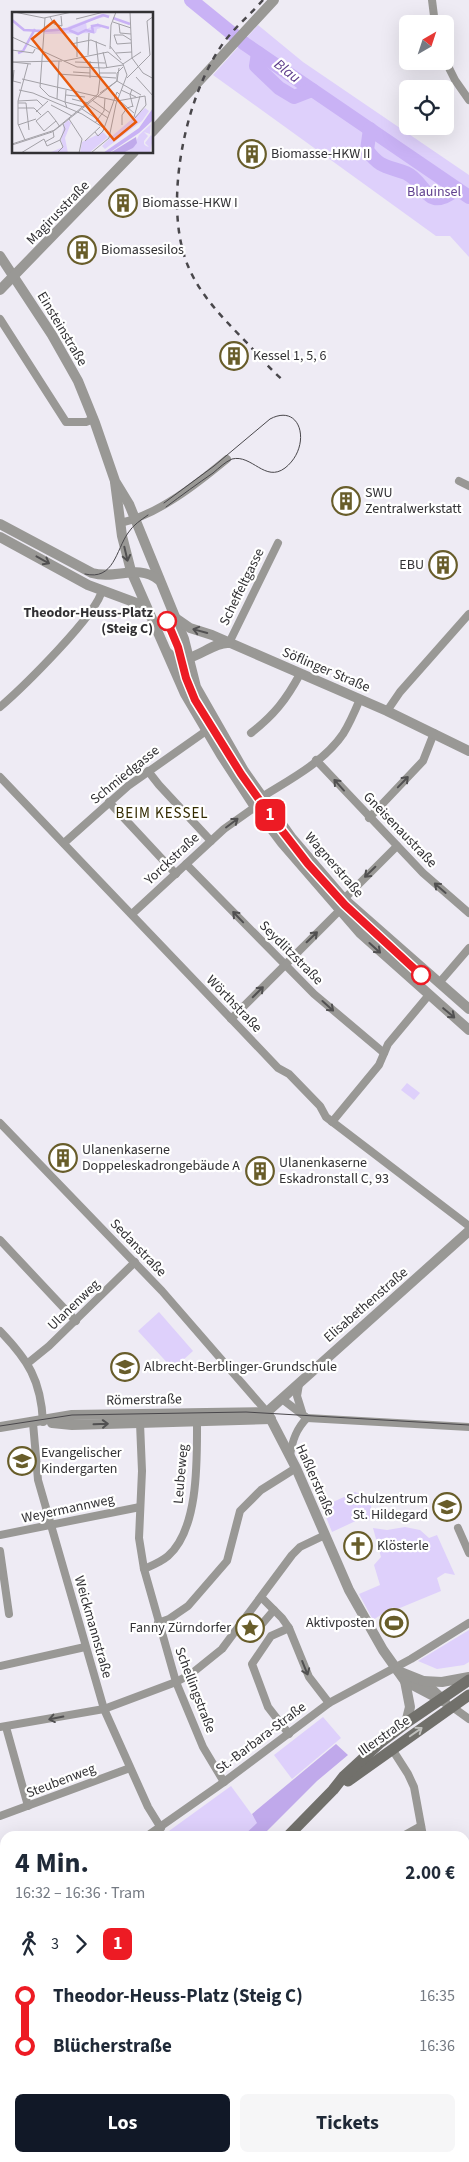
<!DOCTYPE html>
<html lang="de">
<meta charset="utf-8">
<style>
:root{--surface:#fff;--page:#f6f6f7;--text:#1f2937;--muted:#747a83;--accent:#111827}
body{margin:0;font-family:"Source Sans 3",sans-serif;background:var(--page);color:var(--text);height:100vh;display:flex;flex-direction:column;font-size:19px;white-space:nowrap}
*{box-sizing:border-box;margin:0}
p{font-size:16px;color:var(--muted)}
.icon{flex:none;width:28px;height:28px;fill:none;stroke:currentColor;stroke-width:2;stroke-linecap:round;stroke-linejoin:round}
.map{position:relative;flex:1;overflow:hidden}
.details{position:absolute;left:0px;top:1831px;width:470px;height:331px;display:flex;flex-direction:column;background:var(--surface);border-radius:15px 15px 0 0;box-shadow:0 5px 20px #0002}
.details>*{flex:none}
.badge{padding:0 10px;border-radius:8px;font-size:18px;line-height:32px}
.needle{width:32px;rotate:39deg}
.buttons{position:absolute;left:399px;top:15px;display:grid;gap:10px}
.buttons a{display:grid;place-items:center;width:55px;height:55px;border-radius:8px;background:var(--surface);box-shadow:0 5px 20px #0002;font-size:25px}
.map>.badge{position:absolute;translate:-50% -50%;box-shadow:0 0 0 2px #fff}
.legs{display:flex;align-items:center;gap:8px;height:55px;padding:0 15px;font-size:16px}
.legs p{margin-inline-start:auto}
.summary{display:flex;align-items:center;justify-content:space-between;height:85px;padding:0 15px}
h1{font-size:28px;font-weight:700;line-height:38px}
.action{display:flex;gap:10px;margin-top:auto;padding:10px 15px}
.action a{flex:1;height:58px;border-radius:8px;background:var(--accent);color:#fff;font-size:20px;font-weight:700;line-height:58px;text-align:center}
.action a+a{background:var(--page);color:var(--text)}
ul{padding:0 15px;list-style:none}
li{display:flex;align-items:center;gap:18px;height:50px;font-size:19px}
li i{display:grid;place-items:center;width:8px;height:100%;margin:0 6px;background:currentColor}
li i::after{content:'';width:12px;height:12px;margin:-6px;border:4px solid;border-radius:50%;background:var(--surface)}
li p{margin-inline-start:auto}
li:first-child i{background:linear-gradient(#0000 50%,currentColor 0)}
li:last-child i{background:linear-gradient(currentColor 50%,#0000 0)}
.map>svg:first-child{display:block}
.green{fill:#ded0fb}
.forest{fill:#c0a9eb}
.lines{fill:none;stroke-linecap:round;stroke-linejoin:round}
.river{stroke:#c9b2f5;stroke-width:14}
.minor{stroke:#999895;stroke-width:8}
.tertiary{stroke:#999895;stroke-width:10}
.secondary{stroke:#71706b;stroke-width:11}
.tram{stroke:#49474b;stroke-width:1}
.rail{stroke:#49474b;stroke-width:2.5;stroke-dasharray:6 6;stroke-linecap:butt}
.oneway{stroke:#515051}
.oneway2{stroke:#bfbfbc}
.line-1-casing{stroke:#fff;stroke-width:11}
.line-1{stroke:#ed1b24;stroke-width:8}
.stop-1-dot{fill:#fff;stroke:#ed1b24;stroke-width:2.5}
.labels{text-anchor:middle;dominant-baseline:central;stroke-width:4.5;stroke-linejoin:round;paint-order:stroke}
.poi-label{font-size:14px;fill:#323134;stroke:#fff;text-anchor:start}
.park-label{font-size:14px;fill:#614290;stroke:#fff}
.street-label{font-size:14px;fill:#323134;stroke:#fff}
.stop-label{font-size:14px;font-weight:bold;fill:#323134;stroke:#fff;text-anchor:end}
.water-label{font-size:15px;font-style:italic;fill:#5d3d8b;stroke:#fff}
.neighbourhood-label{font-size:15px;letter-spacing:1px;fill:#342b00;stroke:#fff}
.inset-river{fill:none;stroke:#c9b2f5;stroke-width:2.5}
.inset-road{fill:none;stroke:#a3a1a7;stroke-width:1}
.view{fill:#e8590c;fill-opacity:0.15;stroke:#e8590c;stroke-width:2.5}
.inset-edge{fill:none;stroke:#323134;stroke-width:2.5}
</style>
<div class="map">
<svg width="469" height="2162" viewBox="0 0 469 2162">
<rect width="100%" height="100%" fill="#eeebf4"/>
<g class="green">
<polygon points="258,25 303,62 469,175 469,257 450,236 436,236 213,75"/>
<polygon points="407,1083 420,1093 414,1100 401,1090"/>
<polygon points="159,1312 193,1351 173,1369 138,1331"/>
<polygon points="355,1492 371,1498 371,1519 360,1519 332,1532 322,1507"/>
<polygon points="405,1527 420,1530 429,1538 437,1535 455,1575 445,1573 437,1578 441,1591 395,1610 393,1607 373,1620 359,1594 380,1585 374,1565 381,1557 373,1528 387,1530"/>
<polygon points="469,1630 469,1662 464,1665 437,1669 418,1661"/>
<polygon points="323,1717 341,1738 292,1779 274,1755"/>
<polygon points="231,1786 258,1823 243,1836 162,1836"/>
<polygon points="0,2097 5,2101 5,2158 465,2158 465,2112 469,2112 469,2162 0,2162"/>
</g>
<polygon class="forest" points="336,1744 348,1755 317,1781 262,1836 243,1836 257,1823 252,1814"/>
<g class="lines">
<g class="river">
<polyline points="191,0 245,44 469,197"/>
<polyline points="258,53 256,66 279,88 294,97 312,90"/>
<path d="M370 129 367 150C380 168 387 166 406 173 427 182 425 214 457 189"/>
</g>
<g class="minor">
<polyline points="432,0 435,24"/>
<polyline points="445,60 455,80 469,100"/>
<polyline points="0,319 66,422 86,422 94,419"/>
<polyline points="459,481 469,486"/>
<path d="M120 523C158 515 198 483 227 459"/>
<polyline points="229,643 278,543"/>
<path d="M0 707C21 689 98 614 102 590"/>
<polyline points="387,711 400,692 469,614"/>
<path d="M251 733C274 715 286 700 300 674"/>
<polyline points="316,760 423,873 469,913"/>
<polyline points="148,771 159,785 211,841"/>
<polyline points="0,777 238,1026 278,1068 289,1074 320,1106 326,1117 469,1226"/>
<path d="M262 797C289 780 324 762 343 734 350 723 355 711 360 699"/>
<polyline points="109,802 176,874"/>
<polyline points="369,818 423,761 434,733"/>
<polyline points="64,843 128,786 206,731"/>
<polyline points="186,864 314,994 384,1053"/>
<polyline points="344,899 397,846"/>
<polyline points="132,914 224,829 255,807"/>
<polyline points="439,983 469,948"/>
<polyline points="231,1019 340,910"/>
<polyline points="332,1122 379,1065 388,1044 428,996"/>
<polyline points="0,1123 162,1291 267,1412"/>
<polyline points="0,1240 76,1321"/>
<path d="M0 1331C28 1360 41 1380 43 1422"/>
<polyline points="28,1363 49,1346 135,1262"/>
<polyline points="299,1384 297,1396 302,1412"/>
<polyline points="282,1399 307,1418"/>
<polyline points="307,1418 469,1427"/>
<polyline points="33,1423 38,1480 104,1709 148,1807 161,1828"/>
<polyline points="140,1423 142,1471 139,1538 144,1569 176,1682 203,1747 224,1782"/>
<path d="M290 1456C292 1441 296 1429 307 1418"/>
<polyline points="458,1528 469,1553"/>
<polyline points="0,1535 140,1507"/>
<polyline points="0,1551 9,1614"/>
<path d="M144 1569C153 1565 161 1562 168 1556 199 1529 197 1459 197 1421"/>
<polyline points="262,1598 282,1618 289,1628 309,1677 329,1703"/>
<polyline points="158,1623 169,1619 188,1606 227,1561 240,1511 261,1490 296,1468"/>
<polyline points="256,1631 274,1610"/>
<polyline points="0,1666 85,1647"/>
<polyline points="451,1706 469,1719"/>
<polyline points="0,1727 104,1709 176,1682 191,1674 222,1649 292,1555 300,1547 325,1535"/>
<polyline points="6,1727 28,1806"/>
<polyline points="289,1734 268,1707 252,1664 271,1636 289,1628"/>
<polyline points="392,1749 408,1774 414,1787 423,1836"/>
<polyline points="0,1816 130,1768"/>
<polyline points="147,1836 224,1782 329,1703 411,1659 469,1623"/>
<polyline points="403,1836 421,1826"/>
<polyline points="465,1901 469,1899"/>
<polyline points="0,1918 5,1917"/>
<polyline points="465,1997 469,1996"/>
</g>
<g class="tertiary">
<polyline points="152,132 274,0"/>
<polyline points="0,256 52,335 78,381 95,423 115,481 129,504 184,639 196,687 244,771 291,837 344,899 469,1009"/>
<polyline points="0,290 134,152"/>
<polyline points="115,482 122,536 131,571 185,694 221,755 255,807 282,843 360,933 469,1030"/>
<path d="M0 524 92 573C116 580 137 563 159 580"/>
<polyline points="0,537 88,585 139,604 148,611"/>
<polyline points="177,619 190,628 212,635 387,711 469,751"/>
<path d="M168 653C186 672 210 641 229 643"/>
<polyline points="267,1412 296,1468 349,1590 383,1650 405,1681 445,1702"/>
<polyline points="52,1423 72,1425 271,1419"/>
<polyline points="0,1427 72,1415 267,1412 469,1231"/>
<polyline points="398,1671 423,1681 441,1698"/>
<polyline points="405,1681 410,1707 406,1723"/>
<polyline points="423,1681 442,1682 469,1677"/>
</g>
<g class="secondary">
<polyline points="348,1781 469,1695"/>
<polyline points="288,1836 333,1790 344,1776 381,1742 406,1723 469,1680"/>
<polyline points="0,2067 5,2065"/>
</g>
<g class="tram">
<path d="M164 503 214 466 270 419C302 402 312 447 285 468 265 483 252 454 232 459 225 462 219 468 213 473 197 484 182 495 166 507"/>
<path d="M85 574C114 581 116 550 128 533 133 525 141 520 148 515"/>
<polyline points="0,1426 72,1415 246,1412 469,1425"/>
</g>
<path class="rail" d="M263 0C248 17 230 31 218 51 184 104 163 206 188 266 201 297 225 320 248 344 260 357 271 370 285 382"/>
</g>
<defs><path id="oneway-shaft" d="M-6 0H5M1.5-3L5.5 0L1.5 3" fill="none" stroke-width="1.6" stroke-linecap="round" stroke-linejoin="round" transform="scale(1.25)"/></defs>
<g class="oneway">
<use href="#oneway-shaft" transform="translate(126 554) rotate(77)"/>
<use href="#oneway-shaft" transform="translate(43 560) rotate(29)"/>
<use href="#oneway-shaft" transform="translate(200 631) rotate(-165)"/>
<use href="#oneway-shaft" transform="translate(403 782) rotate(-46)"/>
<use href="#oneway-shaft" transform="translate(339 785) rotate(-132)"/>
<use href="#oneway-shaft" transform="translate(232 823) rotate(-37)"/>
<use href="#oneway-shaft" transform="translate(370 872) rotate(136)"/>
<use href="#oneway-shaft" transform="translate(440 888) rotate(-139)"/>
<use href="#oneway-shaft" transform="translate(238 917) rotate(-134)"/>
<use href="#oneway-shaft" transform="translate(312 937) rotate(-44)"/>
<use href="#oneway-shaft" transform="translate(375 948) rotate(42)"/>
<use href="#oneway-shaft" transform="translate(258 992) rotate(-45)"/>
<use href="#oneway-shaft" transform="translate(328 1006) rotate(42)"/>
<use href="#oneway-shaft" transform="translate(449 1013) rotate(40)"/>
<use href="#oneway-shaft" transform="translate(101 1424) rotate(-2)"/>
<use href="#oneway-shaft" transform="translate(305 1668) rotate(68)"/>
<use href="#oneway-shaft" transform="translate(56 1718) rotate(169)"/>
</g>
<use class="oneway2" href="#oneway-shaft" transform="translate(416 1732) rotate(-35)"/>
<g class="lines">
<defs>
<polyline id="line-1" points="167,621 178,647 186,678 195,700 241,774 273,819 308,864 345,905 421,975"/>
</defs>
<use href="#line-1" class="line-1-casing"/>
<use href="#line-1" class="line-1"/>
</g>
<defs>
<symbol id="building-ring" viewBox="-11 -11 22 22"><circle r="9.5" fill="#fff" stroke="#685d2a" stroke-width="1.5"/><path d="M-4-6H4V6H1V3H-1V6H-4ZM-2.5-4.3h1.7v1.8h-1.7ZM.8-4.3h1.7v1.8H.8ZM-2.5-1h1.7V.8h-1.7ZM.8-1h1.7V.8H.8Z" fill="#685d2a"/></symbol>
<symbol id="school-ring" viewBox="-11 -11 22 22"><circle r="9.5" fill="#fff" stroke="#685d2a" stroke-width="1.5"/><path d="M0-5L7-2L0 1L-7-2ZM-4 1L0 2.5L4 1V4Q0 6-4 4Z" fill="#685d2a"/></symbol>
<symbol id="church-ring" viewBox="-11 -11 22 22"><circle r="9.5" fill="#fff" stroke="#685d2a" stroke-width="1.5"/><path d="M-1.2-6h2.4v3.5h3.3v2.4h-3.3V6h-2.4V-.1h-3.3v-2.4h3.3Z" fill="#685d2a"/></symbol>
<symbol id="stadium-ring" viewBox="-11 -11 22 22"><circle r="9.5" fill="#fff" stroke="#685d2a" stroke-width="1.5"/><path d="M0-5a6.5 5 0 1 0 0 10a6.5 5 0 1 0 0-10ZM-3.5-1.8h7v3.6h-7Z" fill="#685d2a"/></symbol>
<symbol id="sight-ring" viewBox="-11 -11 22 22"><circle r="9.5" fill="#fff" stroke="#685d2a" stroke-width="1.5"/><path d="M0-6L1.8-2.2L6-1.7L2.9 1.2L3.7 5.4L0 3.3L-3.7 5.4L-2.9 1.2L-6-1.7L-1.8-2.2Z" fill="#685d2a"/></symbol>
</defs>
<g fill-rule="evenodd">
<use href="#building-ring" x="236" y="138" width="32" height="32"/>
<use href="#building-ring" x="107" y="187" width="32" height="32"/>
<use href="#building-ring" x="66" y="234" width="32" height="32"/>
<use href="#building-ring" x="218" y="340" width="32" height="32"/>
<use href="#building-ring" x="330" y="485" width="32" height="32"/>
<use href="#building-ring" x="427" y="549" width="32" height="32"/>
<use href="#building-ring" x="47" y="1142" width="32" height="32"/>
<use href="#building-ring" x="244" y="1155" width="32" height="32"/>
<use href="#school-ring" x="109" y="1351" width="32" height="32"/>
<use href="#school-ring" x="6" y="1445" width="32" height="32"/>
<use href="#school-ring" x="431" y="1491" width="32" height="32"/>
<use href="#church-ring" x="342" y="1530" width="32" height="32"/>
<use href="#stadium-ring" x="378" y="1607" width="32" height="32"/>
<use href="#sight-ring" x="234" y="1612" width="32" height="32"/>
</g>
<g class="stop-1-dot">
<circle cx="167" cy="621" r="9"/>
<circle cx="421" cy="975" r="9"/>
</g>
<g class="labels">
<g class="poi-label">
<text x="271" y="154">Biomasse-HKW II</text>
<text x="142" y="203">Biomasse-HKW I</text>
<text x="101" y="250">Biomassesilos</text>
<text x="253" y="356">Kessel 1, 5, 6</text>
<text x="365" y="493">SWU<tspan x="365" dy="16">Zentralwerkstatt</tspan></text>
<text x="424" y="565" text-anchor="end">EBU</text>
<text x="82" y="1150">Ulanenkaserne<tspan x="82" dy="16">Doppeleskadrongebäude A</tspan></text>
<text x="279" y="1163">Ulanenkaserne<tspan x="279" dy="16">Eskadronstall C, 93</tspan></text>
<text x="144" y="1367">Albrecht-Berblinger-Grundschule</text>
<text x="41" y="1453">Evangelischer<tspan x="41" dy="16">Kindergarten</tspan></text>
<text x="428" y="1499" text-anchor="end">Schulzentrum<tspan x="428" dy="16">St. Hildegard</tspan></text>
<text x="377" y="1546">Klösterle</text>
<text x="375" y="1623" text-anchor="end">Aktivposten</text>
<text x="231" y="1628" text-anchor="end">Fanny Zürndorfer</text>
</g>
<g class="park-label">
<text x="434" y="192">Blauinsel</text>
</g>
<g class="street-label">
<text transform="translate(58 213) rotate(-46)">Magirusstraße</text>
<text transform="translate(62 329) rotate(59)">Einsteinstraße</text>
<text transform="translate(242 587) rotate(-64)">Scheffeltgasse</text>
<text transform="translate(326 670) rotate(23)">Söflinger Straße</text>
<text transform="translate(125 775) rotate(-39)">Schmiedgasse</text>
<text transform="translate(400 830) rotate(46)">Gneisenaustraße</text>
<text transform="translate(172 859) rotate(-43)">Yorckstraße</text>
<text transform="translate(334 865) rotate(49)">Wagnerstraße</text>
<text transform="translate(291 953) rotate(45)">Seydlitzstraße</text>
<text transform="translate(234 1004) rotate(46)">Wörthstraße</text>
<text transform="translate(138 1248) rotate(46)">Sedanstraße</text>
<text transform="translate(74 1305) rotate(-44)">Ulanenweg</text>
<text transform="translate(366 1305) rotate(-41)">Elisabethenstraße</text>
<text transform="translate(144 1400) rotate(-1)">Römerstraße</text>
<text transform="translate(181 1474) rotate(-85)">Leubeweg</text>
<text transform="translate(315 1480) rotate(66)">Haßlerstraße</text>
<text transform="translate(68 1509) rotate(-12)">Weyermannweg</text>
<text transform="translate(93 1627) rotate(74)">Weickmannstraße</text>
<text transform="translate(195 1690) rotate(69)">Schellingstraße</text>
<text transform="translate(384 1736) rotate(-35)">Illerstraße</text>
<text transform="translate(261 1738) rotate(-37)">St.-Barbara-Straße</text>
<text transform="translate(61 1781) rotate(-21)">Steubenweg</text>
</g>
<g class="stop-label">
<text x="153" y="613">Theodor-Heuss-Platz<tspan x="153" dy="16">(Steig C)</tspan></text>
</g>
<g class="water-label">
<text transform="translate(287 71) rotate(38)">Blau</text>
</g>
<g class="neighbourhood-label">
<text x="162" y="813">BEIM KESSEL</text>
</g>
</g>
<g transform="translate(12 12)">
<rect width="141" height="141" fill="#eeebf4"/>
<path d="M90 2 99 3 74 10 75 17 86 11 89 16 85 17 84 21 33 22V18L53 16ZM133 96 137 99 130 109 93 137 90 134 99 125ZM56 108 59 111 53 126 56 141H37L51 135 49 128 52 112ZM139 112 138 122 132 120 136 124 132 129V132L134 134 137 135 133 131 139 123 141 126 138 141H111L121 136 127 123ZM91 120 96 125 77 141H68L70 130Z" fill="#ded0fb"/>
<path d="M124 125 125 131 121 136 111 141H98Z" fill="#c0a9eb"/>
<path d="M141 96 140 109 127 121 97 141H91L127 116Z" fill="#c9b2f5"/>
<path class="inset-river" d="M101 6 118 12M0 8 12 18 31 19 56 17 91 3 97 5M57 18 66 22 74 18 81 20 80 14 86 13 97 16M6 41 11 39 23 17"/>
<path class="inset-road" d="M2 0 32 6 60 0M118 0 120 46 131 61 142 67M38 5 42 12 50 14 49 4M33 6 28 75 37 84 53 90 55 96M64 7 92 0M101 10 119 16M107 12 108 21 119 22M0 25 65 55 92 56 111 53M119 28 111 23H102L105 32 119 31M59 32 79 28 94 34M98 34 109 48M98 37 99 13 104 0M0 38 21 41 23 37M91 40 95 56M104 41 120 40M76 43 77 21M65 45V25M52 49 96 40M78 49V66M0 50 50 49M0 50 19 52M63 50 93 51M111 52 129 40M107 56 105 69 129 83M2 58 1 69 9 71M61 60 78 61M87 61H104M46 62 104 66M124 65 142 85M115 66 138 43 135 9 142 4M10 67 105 89M120 77 118 83 121 95M7 78 21 81 70 102 92 116M54 78 53 90 72 95M109 78 124 85M88 81 105 69M54 83 73 85M45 87 47 49M60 87 76 91M80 88 98 101M6 89 25 88 31 94M105 89 133 84 134 93 123 106M109 90 122 101M6 91H14L17 118M75 92 96 106M39 93 60 104M6 96H22L29 103M70 97 85 107M24 100 36 89M122 105 128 84M57 107 70 127 67 141M44 109 32 119 24 109 36 99 44 109 48 115M83 111 92 99 93 86M6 113 24 107M110 113V103L115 96 121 94M83 120 86 124 91 119 105 80 107 82M32 127 35 134 48 128 53 117 51 112M13 128 6 112V89L16 52M73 129 88 115M33 130 42 125 41 119M0 132 43 118 105 69V61L111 55M0 133 40 120 86 82 88 66 84 29M9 141 32 127M45 141 51 135 48 128M79 141 97 126 104 92 115 63 111 52 96 40"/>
<path class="view" d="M42 9 124 110 102 128 20 27Z"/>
<rect width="141" height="141" class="inset-edge"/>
</g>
</svg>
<div class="buttons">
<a><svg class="needle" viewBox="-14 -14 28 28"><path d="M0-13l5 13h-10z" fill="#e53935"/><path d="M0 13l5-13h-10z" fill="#747a83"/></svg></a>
<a><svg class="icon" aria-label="locate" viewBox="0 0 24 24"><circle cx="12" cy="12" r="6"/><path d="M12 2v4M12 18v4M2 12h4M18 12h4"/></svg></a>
</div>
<b class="badge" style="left:270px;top:815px;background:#ed1b24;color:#fff">1</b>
<section class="details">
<div class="summary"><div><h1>4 Min.</h1><p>16:32 – 16:36 · Tram</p></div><b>2.00 €</b></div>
<div class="legs"><svg class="icon" aria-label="walk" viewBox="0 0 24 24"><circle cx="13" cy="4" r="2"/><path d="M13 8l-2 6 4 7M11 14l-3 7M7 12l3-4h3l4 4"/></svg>3<svg class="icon" aria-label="forward" viewBox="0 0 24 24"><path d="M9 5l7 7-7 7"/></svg><b class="badge" style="background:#ed1b24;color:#fff">1</b></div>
<ul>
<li><i style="color:#ed1b24"></i><b>Theodor-Heuss-Platz (Steig C)</b><p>16:35</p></li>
<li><i style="color:#ed1b24"></i><b>Blücherstraße</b><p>16:36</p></li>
</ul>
<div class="action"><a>Los</a><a>Tickets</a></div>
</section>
</div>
